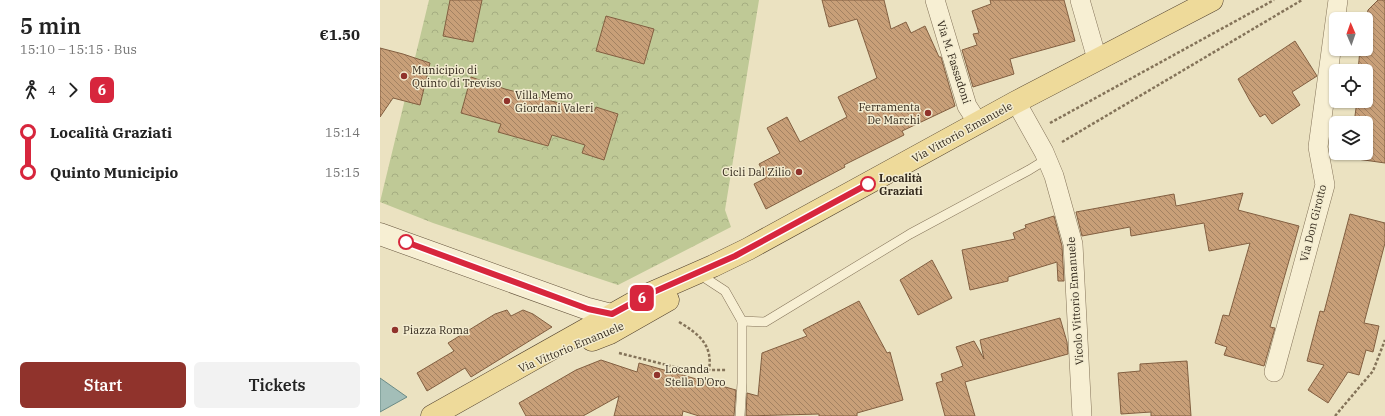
<!DOCTYPE html>
<meta charset="utf-8">
<style>
:root{--surface:#fff;--page:#f2f2f2;--text:#222;--muted:#767676;--accent:#90332c}
body{margin:0;font-family:"IBM Plex Serif",serif;background:var(--page);color:var(--text);height:100vh;display:flex;flex-direction:column;font-size:15px;white-space:nowrap}
*{box-sizing:border-box;margin:0}
p{font-size:13px;color:var(--muted)}
.icon{flex:none;width:22px;height:22px;fill:none;stroke:currentColor;stroke-width:2;stroke-linecap:round;stroke-linejoin:round}
.map{position:relative;flex:1;overflow:hidden}
.details{display:flex;flex-direction:column;background:var(--surface);width:380px}
.details>*{flex:none}
.badge{padding:0 8px;border-radius:6px;font-size:14px;line-height:26px}
.needle{width:26px;rotate:358deg}
.fabs{position:absolute;left:949px;top:12px;display:grid;gap:8px}
.fabs a{display:grid;place-items:center;width:44px;height:44px;border-radius:6px;background:var(--surface);box-shadow:0 1px 3px #0004;font-size:20px}
.map>.badge{position:absolute;translate:-50% -50%;box-shadow:0 0 0 2px #fff}
.legs{display:flex;align-items:center;gap:6px;height:44px;padding:0 20px;font-size:13px}
.legs p{margin-inline-start:auto}
.headline{display:flex;align-items:center;justify-content:space-between;height:68px;padding:0 20px}
h1{font-size:22px;font-weight:600;line-height:30px}
.action{display:flex;gap:8px;margin-top:auto;padding:8px 20px}
.action a{flex:1;height:46px;border-radius:6px;background:var(--accent);color:#fff;font-size:16px;font-weight:600;line-height:46px;text-align:center}
.action a+a{background:var(--page);color:var(--text)}
ul{padding:0 20px;list-style:none}
li{display:flex;align-items:center;gap:14px;height:40px;font-size:15px}
li i{display:grid;place-items:center;width:6px;height:100%;margin:0 5px;background:currentColor}
li i::after{content:'';width:10px;height:10px;margin:-5px;border:3px solid;border-radius:50%;background:var(--surface)}
li p{margin-inline-start:auto}
li:first-child i{background:linear-gradient(#0000 50%,currentColor 0)}
li:last-child i{background:linear-gradient(currentColor 50%,#0000 0)}
main{display:flex;flex:1;min-height:0}
.map>svg:first-child{display:block}
.park{fill:url(#park-crowns)}
.water{fill:#a3beb8;stroke:#6b8b86}
.building{fill:url(#building-back-hatch);stroke:#825f41}
.lines{fill:none;stroke-linecap:round;stroke-linejoin:round}
.service-casing{stroke:#847359;stroke-width:10}
.minor-casing{stroke:#847359;stroke-width:20}
.secondary-casing{stroke:#65543d;stroke-width:23}
.primary-casing{stroke:#52412e;stroke-width:23}
.path{stroke:#847359;stroke-width:2.5;stroke-dasharray:3 2;stroke-linecap:butt}
.service{stroke:#f7efd3;stroke-width:9}
.minor{stroke:#f7efd3;stroke-width:19}
.secondary{stroke:#f7efd3;stroke-width:22}
.primary{stroke:#eeda9a;stroke-width:22}
.line-1-casing{stroke:#fff;stroke-width:9}
.line-1{stroke:#d7263d;stroke-width:6}
.poi-dot{fill:#90332c;stroke:#f3ecd0;stroke-width:1.5}
.stop-1-dot{fill:#fff;stroke:#d7263d;stroke-width:2}
.labels{text-anchor:middle;dominant-baseline:central;stroke-width:3;stroke-linejoin:round;paint-order:stroke}
.street-label{font-size:11px;fill:#342a1d;stroke:#f3ecd0}
.poi-label{font-size:11px;fill:#342a1d;stroke:#f3ecd0;text-anchor:start}
.stop-label{font-size:11px;font-weight:bold;fill:#342a1d;stroke:#f3ecd0;text-anchor:start}
</style>
<main>
<section class="details">
<div class="headline"><div><h1>5 min</h1><p>15:10 – 15:15 · Bus</p></div><b>€1.50</b></div>
<div class="legs"><svg class="icon" aria-label="walk" viewBox="0 0 24 24"><circle cx="13" cy="4" r="2"/><path d="M13 8l-2 6 4 7M11 14l-3 7M7 12l3-4h3l4 4"/></svg>4<svg class="icon" aria-label="forward" viewBox="0 0 24 24"><path d="M9 5l7 7-7 7"/></svg><b class="badge" style="background:#d7263d;color:#fff">6</b></div>
<ul>
<li><i style="color:#d7263d"></i><b>Località Graziati</b><p>15:14</p></li>
<li><i style="color:#d7263d"></i><b>Quinto Municipio</b><p>15:15</p></li>
</ul>
<div class="action"><a>Start</a><a>Tickets</a></div>
</section>
<div class="map">
<svg width="1005" height="416" viewBox="0 0 1005 416">
<defs>
<pattern id="park-crowns" width="20" height="18" patternUnits="userSpaceOnUse"><rect width="20" height="18" fill="#bfc996"/><path d="M2 6a3 3 0 1 1 6 0M12 15a3 3 0 1 1 6 0" fill="none" stroke="#a5ad81"/></pattern>
<pattern id="building-back-hatch" width="6" height="6" patternUnits="userSpaceOnUse"><rect width="6" height="6" fill="#c89f78"/><path d="M-1 5l2 2M0 0l6 6M5-1l2 2" fill="none" stroke="#a38262"/></pattern>
</defs>
<rect width="100%" height="100%" fill="#ebe2c1"/>
<polygon class="park" points="49,0 379,0 345,210 351,227 238,285 53,223 0,202"/>
<polygon class="water" points="0,378 27,397 0,412"/>
<g class="building">
<polygon points="70,0 102,0 93,42 63,36"/>
<polygon points="442,0 504,0 511,29 526,22 531,33 545,26 559,57 561,57 575,106 522,131 524,135 464,165 465,167 386,209 374,184 386,178 379,164 400,153 387,128 407,117 420,142 467,117 458,97 497,78 477,19 449,27"/>
<polygon points="610,0 684,0 695,41 630,59 634,74 593,87 582,50 597,45 593,34 599,33 592,11 611,4"/>
<polygon points="998,0 1005,0 1005,163 970,158 970,153 986,153 986,123 974,123 977,101 986,101 986,71 978,71 980,49 986,49 986,20 988,10"/>
<polygon points="226,16 274,29 264,64 216,51"/>
<polygon points="915,41 937,76 912,92 920,105 892,124 885,114 880,117 870,101 858,79"/>
<polygon points="0,48 23,54 50,63 40,105 13,98 0,117"/>
<polygon points="91,77 125,89 214,112 216,107 238,114 224,160 202,153 205,145 172,135 168,146 118,132 121,124 81,113"/>
<polygon points="863,193 858,210 919,226 890,327 895,328 884,366 844,355 847,347 835,343 843,315 849,316 870,243 829,251 824,223 751,236 750,227 702,236 696,212 794,194 796,206"/>
<polygon points="970,214 1005,223 1005,243 984,323 999,326 993,352 986,350 979,375 968,372 948,403 928,390 944,365 927,361 940,311 944,312"/>
<polygon points="674,216 682,246 684,281 678,281 677,262 628,277 628,281 590,290 582,250 635,239 633,233 646,228 645,225"/>
<polygon points="552,260 572,298 538,315 520,280"/>
<polygon points="479,301 507,353 510,352 523,400 477,413 477,416 439,416 439,414 366,416 367,393 378,396 382,353 427,336 423,330"/>
<polygon points="127,310 131,316 143,310 153,314 172,327 91,377 85,368 47,391 37,373 74,351 68,343 115,314"/>
<polygon points="680,318 687,342 688,354 585,382 595,416 565,416 556,383 563,381 561,374 583,366 576,347 594,341 604,359 600,340"/>
<polygon points="221,360 257,372 259,363 356,390 354,416 319,416 303,411 302,416 234,416 239,396 203,416 146,416 139,403 196,370"/>
<polygon points="807,361 811,416 771,416 771,412 741,414 738,373 760,371 760,364"/>
</g>
<g class="lines">
<defs>
<g id="service">
<polyline points="322,276 345,291 362,321 385,322 530,234 649,170 667,159"/>
<polyline points="360,416 362,383 362,321"/>
</g>
<g id="minor">
<polyline points="555,0 587,106 598,123"/>
<polyline points="700,0 717,59"/>
<polyline points="636,102 664,152 674,176 693,244 702,416"/>
<polyline points="894,372 945,185 938,147 958,0"/>
</g>
<polyline id="secondary" points="0,234 208,309 231,315"/>
<g id="primary">
<polyline points="212,340 230,333 288,300"/>
<polyline points="52,416 269,294 333,266 368,249 636,102 832,0"/>
</g>
</defs>
<use href="#service" class="service-casing"/>
<use href="#minor" class="minor-casing"/>
<use href="#secondary" class="secondary-casing"/>
<use href="#primary" class="primary-casing"/>
<g class="path">
<polyline points="670,123 894,0"/>
<polyline points="682,142 922,0"/>
<path d="M299 322C319 334 333 345 329 370"/>
<polyline points="239,353 295,367 318,370 346,370"/>
<polyline points="955,416 993,371 1005,340"/>
</g>
<use href="#service" class="service"/>
<use href="#minor" class="minor"/>
<use href="#secondary" class="secondary"/>
<use href="#primary" class="primary"/>
</g>
<g class="lines">
<defs>
<polyline id="line-1" points="26,242 208,309 232,314 269,294 355,256 488,184"/>
</defs>
<use href="#line-1" class="line-1-casing"/>
<use href="#line-1" class="line-1"/>
</g>
<g class="poi-dot">
<circle cx="24" cy="76" r="4"/>
<circle cx="127" cy="101" r="4"/>
<circle cx="548" cy="113" r="4"/>
<circle cx="419" cy="172" r="4"/>
<circle cx="15" cy="330" r="4"/>
<circle cx="277" cy="375" r="4"/>
</g>
<g class="stop-1-dot">
<circle cx="488" cy="184" r="7"/>
<circle cx="26" cy="242" r="7"/>
</g>
<g class="labels">
<g class="street-label">
<text transform="translate(574 62) rotate(72)">Via M. Fassadoni</text>
<text transform="translate(582 132) rotate(-29)">Via Vittorio Emanuele</text>
<text transform="translate(933 223) rotate(-76)">Via Don Girotto</text>
<text transform="translate(695 301) rotate(-94)">Vicolo Vittorio Emanuele</text>
<text transform="translate(191 347) rotate(-23)">Via Vittorio Emanuele</text>
</g>
<g class="poi-label">
<text x="32" y="70">Municipio di<tspan x="32" dy="13">Quinto di Treviso</tspan></text>
<text x="135" y="95">Villa Memo<tspan x="135" dy="13">Giordani Valeri</tspan></text>
<text x="540" y="107" text-anchor="end">Ferramenta<tspan x="540" dy="13">De Marchi</tspan></text>
<text x="411" y="172" text-anchor="end">Cicli Dal Zilio</text>
<text x="23" y="330">Piazza Roma</text>
<text x="285" y="369">Locanda<tspan x="285" dy="13">Stella D'Oro</tspan></text>
</g>
<g class="stop-label">
<text x="499" y="178">Località<tspan x="499" dy="13">Graziati</tspan></text>
</g>
</g>
</svg>
<div class="fabs">
<a><svg class="needle" viewBox="-14 -14 28 28"><path d="M0-13l5 13h-10z" fill="#e53935"/><path d="M0 13l5-13h-10z" fill="#767676"/></svg></a>
<a><svg class="icon" aria-label="locate" viewBox="0 0 24 24"><circle cx="12" cy="12" r="6"/><path d="M12 2v4M12 18v4M2 12h4M18 12h4"/></svg></a>
<a><svg class="icon" aria-label="layers" viewBox="0 0 24 24"><path d="M12 4l9 5-9 5-9-5zM3 14l9 5 9-5"/></svg></a>
</div>
<b class="badge" style="left:262px;top:298px;background:#d7263d;color:#fff">6</b>
</div>
</main>
